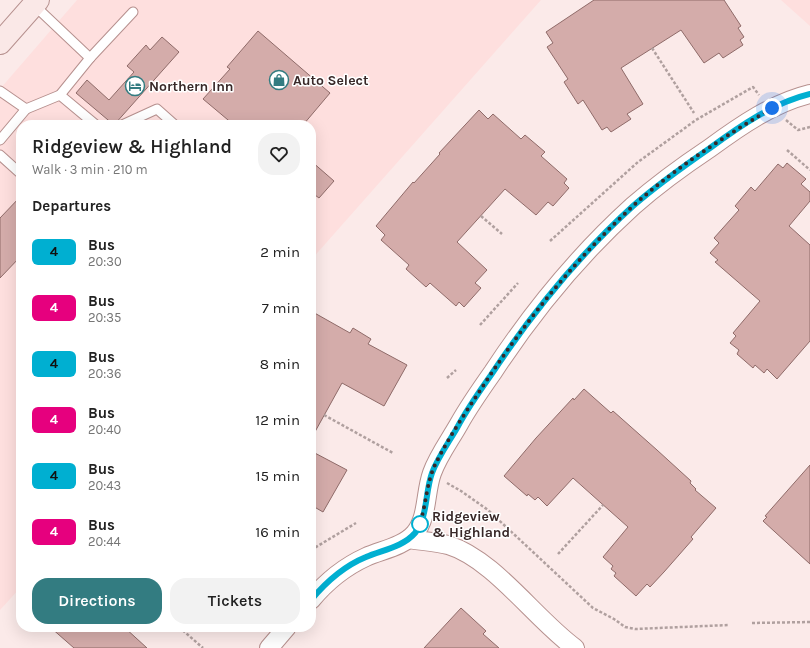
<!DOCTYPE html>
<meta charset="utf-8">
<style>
:root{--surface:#fff;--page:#f2f2f2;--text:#222;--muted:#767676;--accent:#337c81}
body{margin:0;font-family:Karla,sans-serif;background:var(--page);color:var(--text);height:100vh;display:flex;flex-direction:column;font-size:15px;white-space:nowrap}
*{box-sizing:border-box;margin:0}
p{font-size:13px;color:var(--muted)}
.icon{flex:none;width:22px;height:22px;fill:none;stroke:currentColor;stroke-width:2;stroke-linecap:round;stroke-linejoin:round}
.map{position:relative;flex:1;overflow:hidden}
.details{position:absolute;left:16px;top:120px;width:300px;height:512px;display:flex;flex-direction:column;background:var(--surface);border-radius:16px;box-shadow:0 4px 16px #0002}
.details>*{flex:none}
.badge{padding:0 8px;border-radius:6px;font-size:14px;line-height:26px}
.you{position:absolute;width:20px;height:20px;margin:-10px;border:3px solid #fff;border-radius:50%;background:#1a73e8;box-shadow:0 0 0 6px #1a73e833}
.map>.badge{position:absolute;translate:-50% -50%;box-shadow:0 0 0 2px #fff}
h2{padding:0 16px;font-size:15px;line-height:36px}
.round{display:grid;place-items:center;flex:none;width:42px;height:42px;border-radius:16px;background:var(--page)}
.overview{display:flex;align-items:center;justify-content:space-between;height:68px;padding:0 16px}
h1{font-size:19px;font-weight:600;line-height:30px}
.cta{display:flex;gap:8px;margin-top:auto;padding:8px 16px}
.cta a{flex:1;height:46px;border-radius:16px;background:var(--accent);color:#fff;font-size:16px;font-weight:600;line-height:46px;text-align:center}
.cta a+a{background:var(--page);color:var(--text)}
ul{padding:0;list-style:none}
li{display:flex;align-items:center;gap:12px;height:56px;padding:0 16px}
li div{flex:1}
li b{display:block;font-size:15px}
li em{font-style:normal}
li .badge{min-width:44px;font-weight:700;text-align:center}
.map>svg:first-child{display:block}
.built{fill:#fedfde}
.building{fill:#d4acaa;stroke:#8f6b69}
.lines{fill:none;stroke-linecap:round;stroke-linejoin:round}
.service-casing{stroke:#b6908e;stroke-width:11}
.minor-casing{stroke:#b6908e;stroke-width:20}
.secondary-casing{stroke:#b6908e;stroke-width:24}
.path{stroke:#b0a09f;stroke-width:2.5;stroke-dasharray:3 2;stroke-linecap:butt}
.service{stroke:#fff;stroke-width:9}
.minor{stroke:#fff;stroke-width:18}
.secondary{stroke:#fae8e7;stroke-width:22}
.line-casing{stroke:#fff;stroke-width:9}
.line{stroke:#00afd1;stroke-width:6}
.walk{stroke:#382828;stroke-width:4;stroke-dasharray:0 7.2}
.stop-dot{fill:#fff;stroke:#00afd1;stroke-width:2}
.labels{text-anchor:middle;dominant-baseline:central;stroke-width:3;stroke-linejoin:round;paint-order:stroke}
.poi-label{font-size:14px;font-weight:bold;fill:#382828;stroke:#fff;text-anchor:start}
.stop-label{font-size:14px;font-weight:bold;fill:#382828;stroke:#fff;text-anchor:start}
</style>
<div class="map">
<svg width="810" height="648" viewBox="0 0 810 648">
<rect width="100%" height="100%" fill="#fbeae9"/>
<g class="built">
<polygon points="77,0 541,0 311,260 311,125 21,125 21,587 0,610 0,89"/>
<polygon points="781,0 810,0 810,26"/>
</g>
<g class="building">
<polygon points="594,0 724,0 741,26 738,28 744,37 740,40 743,45 723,58 719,53 704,63 681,30 621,68 643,104 627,114 631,119 611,132 607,127 602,130 583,100 578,104 564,82 568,79 547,47 553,43 546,32"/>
<polygon points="258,31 330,93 303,125 234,125 203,99 230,69 227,67"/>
<polygon points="162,37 179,52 114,125 76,93 87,80 109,100 134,72 127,66 146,45 150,50"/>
<polygon points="479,110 488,119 493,114 521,139 525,135 545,152 541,156 567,179 564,183 569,188 553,206 548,202 536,215 505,189 457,242 487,270 475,283 481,288 464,307 459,302 456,306 430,283 426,287 406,269 409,265 381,240 385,235 376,226 413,182 414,183 440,154 439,153"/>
<polygon points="311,161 334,181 319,198 311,192"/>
<polygon points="787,163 806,179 801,184 810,192 810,201 789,226 810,245 810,341 777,379 767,369 764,373 755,365 753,368 737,354 739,350 730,343 736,336 733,333 760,301 715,262 718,260 710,253 719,243 714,238 739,210 735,206 751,187 755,191 778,164 783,168"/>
<polygon points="21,196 21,256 0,278 0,218"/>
<polygon points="311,311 350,333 353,328 371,339 368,344 407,365 384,406 342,383 311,439"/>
<polygon points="584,389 611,413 613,411 657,450 691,481 690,483 696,489 695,490 716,508 691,537 693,539 664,572 650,587 647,584 636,596 614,576 616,573 611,569 613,566 603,557 628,527 573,478 547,506 538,497 535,500 528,494 527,496 504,476 536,438 573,398 574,400"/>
<polygon points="311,451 347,470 323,512 311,505"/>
<polygon points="810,465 810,564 763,521 767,517 765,516"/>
<polygon points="461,608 486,631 483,634 499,648 424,648"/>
<polygon points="50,627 124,627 147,648 74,648"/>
</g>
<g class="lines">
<defs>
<g id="service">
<polyline points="90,58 133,12"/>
<polyline points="0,91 26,109 60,95 90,58 34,5"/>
<polyline points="60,95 96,125"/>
<polyline points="122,125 157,109 175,125"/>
<polyline points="0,140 26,109"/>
<polyline points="0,155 21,174"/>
</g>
<g id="minor">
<path d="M409 539C421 541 436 542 448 545 494 559 535 619 575 648"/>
<path d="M311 600C326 582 344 567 366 557 381 550 403 547 415 533 428 517 425 492 432 473 438 456 450 440 459 424 469 406 481 389 493 372 533 311 579 255 633 206 657 185 683 166 710 148 740 126 773 103 810 94"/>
<polyline points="269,648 287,627"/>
</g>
<polyline id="secondary" points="0,43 38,0"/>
</defs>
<use href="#service" class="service-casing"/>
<use href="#minor" class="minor-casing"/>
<use href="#secondary" class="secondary-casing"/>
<g class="path">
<polyline points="652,48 694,113"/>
<polyline points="786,120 798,130 810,127"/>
<polyline points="787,150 810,170"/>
<polyline points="481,216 502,234"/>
<polyline points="550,241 638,162 696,120 753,87 759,95"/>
<polyline points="480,325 518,283"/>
<polyline points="447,378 456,370"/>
<polyline points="324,415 393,453"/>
<polyline points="447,483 461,491 488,510 593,608 614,619 625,627 635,629 729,625"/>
<polyline points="311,550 356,523"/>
<polyline points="558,554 603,505"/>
<polyline points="752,623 810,622"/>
<polyline points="179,627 203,648"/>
</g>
<use href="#service" class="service"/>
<use href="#minor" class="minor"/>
<use href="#secondary" class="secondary"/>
</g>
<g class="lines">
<defs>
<path id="line" d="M311 600C326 582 344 566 366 557 382 550 403 547 415 533 428 517 425 492 432 473 438 457 449 442 457 428 467 409 479 392 491 375 532 313 578 256 633 206 657 185 684 166 710 148 740 126 773 103 810 94"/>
</defs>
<use href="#line" class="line-casing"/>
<use href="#line" class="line"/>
<path class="walk" d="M420 524 419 526C426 507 426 486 434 467 449 436 470 406 489 377 531 314 578 257 633 206 675 168 724 137 772 108"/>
</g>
<defs>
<symbol id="shop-ring" viewBox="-11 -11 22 22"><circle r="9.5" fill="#fff" stroke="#337c81" stroke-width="1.5"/><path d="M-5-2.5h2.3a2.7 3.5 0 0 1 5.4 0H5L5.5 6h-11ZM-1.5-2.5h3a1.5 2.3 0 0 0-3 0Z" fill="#337c81"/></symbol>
<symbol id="hotel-ring" viewBox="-11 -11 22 22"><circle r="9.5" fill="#fff" stroke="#337c81" stroke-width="1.5"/><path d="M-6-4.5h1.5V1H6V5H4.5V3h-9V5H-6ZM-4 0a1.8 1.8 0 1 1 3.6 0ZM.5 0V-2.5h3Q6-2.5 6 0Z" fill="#337c81"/></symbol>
</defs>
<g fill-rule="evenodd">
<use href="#shop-ring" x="268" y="69" width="22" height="22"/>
<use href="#hotel-ring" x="124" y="75" width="22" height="22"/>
</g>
<circle class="stop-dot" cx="420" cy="524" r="8"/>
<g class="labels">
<g class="poi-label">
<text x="293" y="80">Auto Select</text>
<text x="149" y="86">Northern Inn</text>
</g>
<g class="stop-label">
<text x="432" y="516">Ridgeview<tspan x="432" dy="16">&amp; Highland</tspan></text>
</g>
</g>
</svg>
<div class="you" style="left:772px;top:108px"></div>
<section class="details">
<div class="overview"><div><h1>Ridgeview &amp; Highland</h1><p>Walk · 3 min · 210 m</p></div><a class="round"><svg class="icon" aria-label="heart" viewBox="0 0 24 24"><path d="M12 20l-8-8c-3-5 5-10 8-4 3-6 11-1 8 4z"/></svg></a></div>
<h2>Departures</h2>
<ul>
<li><span class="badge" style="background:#00afd1;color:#111">4</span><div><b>Bus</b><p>20:30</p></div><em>2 min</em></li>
<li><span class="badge" style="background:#e6007e;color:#fff">4</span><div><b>Bus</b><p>20:35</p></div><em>7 min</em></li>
<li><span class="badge" style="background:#00afd1;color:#111">4</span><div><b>Bus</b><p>20:36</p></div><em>8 min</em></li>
<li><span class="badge" style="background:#e6007e;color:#fff">4</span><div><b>Bus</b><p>20:40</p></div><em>12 min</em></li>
<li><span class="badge" style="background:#00afd1;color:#111">4</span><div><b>Bus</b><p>20:43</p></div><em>15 min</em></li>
<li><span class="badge" style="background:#e6007e;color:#fff">4</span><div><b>Bus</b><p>20:44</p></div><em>16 min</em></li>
</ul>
<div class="cta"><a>Directions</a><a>Tickets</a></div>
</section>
</div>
